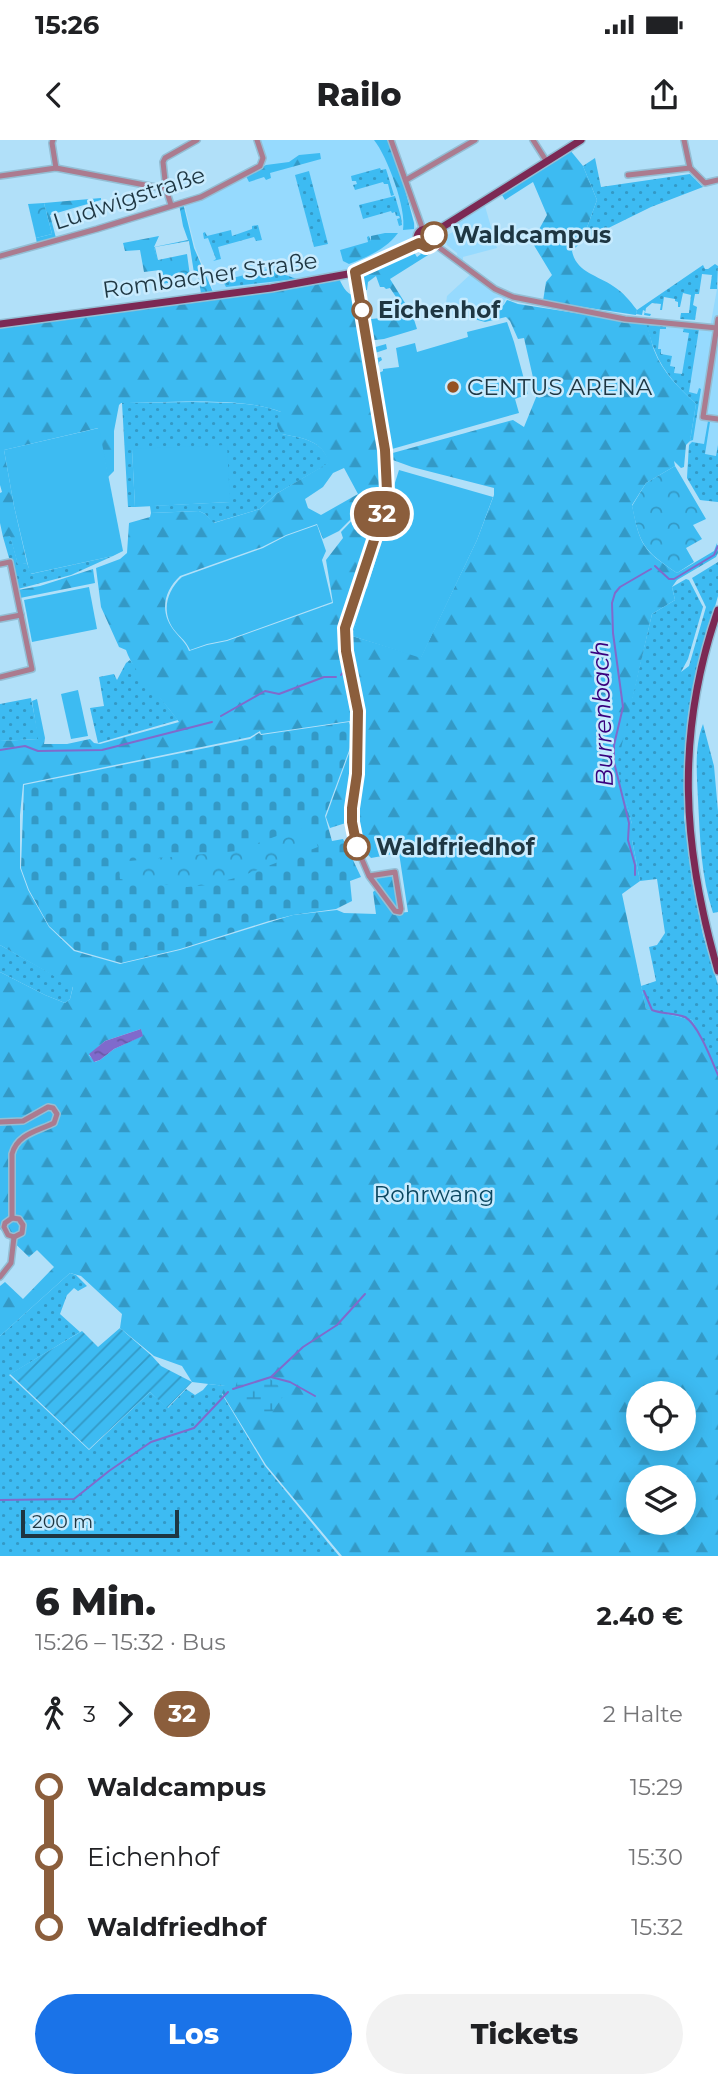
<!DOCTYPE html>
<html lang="de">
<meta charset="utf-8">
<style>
:root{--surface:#fff;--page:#f2f2f2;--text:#202124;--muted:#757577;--accent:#1a73e8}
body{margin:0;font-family:Montserrat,sans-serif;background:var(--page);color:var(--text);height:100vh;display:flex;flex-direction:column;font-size:26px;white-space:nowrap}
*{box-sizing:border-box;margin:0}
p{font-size:23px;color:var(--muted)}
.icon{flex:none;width:38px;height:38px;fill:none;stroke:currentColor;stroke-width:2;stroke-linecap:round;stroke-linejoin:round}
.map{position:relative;height:1416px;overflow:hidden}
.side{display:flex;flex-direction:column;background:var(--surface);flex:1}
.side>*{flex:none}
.badge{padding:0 14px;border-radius:23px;font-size:24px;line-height:46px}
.tools{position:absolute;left:626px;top:1241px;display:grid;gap:14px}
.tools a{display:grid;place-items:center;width:70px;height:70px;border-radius:50%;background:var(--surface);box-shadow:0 4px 18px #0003;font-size:35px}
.scale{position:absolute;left:21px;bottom:18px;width:158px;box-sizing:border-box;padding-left:7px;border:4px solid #1e3642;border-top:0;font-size:19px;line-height:24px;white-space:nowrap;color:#1e3642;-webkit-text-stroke:5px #c8ebfe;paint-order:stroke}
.map>.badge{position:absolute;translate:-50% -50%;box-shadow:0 0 0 4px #fff}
.legs{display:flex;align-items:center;gap:10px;height:77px;padding:0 35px;font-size:23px}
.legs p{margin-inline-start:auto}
.head{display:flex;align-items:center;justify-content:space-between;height:119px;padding:0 35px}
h1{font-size:38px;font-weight:800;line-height:52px}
.button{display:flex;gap:14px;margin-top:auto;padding:14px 35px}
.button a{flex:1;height:80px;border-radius:42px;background:var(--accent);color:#fff;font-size:28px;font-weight:800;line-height:80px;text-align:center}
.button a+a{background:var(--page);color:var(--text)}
ul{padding:0 35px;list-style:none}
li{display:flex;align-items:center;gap:24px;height:70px;font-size:26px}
li i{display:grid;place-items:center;width:10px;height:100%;margin:0 9px;background:currentColor}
li i::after{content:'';width:18px;height:18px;margin:-9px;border:5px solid;border-radius:50%;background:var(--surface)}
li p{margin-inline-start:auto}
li:first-child i{background:linear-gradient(#0000 50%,currentColor 0)}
li:last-child i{background:linear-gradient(currentColor 50%,#0000 0)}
.status{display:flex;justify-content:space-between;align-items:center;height:49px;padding:0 35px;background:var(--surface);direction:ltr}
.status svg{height:19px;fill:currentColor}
header{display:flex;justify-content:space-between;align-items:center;height:91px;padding:0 35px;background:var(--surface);font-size:32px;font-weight:800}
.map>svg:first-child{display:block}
.built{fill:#96dafe}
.grass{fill:url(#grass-dots)}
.forest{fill:url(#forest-firs);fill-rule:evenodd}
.wetland{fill:url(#wetland-marsh)}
.cemetery{fill:url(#cemetery-stones)}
.park{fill:url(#park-crowns)}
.garden{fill:url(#garden-furrows)}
.pitch{fill:#3dbbf2}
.water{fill:url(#water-ripples)}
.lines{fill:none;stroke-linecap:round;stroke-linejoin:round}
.stream{stroke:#806acc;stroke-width:2}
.minor-casing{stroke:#94bed4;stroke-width:8}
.major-casing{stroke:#94bed4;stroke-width:10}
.minor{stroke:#ab7b8f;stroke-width:5}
.major{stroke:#7c2954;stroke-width:7}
.line-1-casing{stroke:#fff;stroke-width:16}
.line-1{stroke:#8b5e3c;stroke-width:10}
.stop-1-dot{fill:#fff;stroke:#8b5e3c;stroke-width:3.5}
.poi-dot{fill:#955224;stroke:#c8ebfe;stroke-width:2.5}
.labels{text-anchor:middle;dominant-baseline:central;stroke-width:5;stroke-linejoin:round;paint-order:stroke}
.street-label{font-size:23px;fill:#1e3642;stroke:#c8ebfe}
.stop-label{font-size:23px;font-weight:bold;fill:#1e3642;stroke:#c8ebfe;text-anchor:start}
.poi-label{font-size:23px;fill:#1e3642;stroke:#c8ebfe;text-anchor:start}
.park-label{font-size:23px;fill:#0b465f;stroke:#c8ebfe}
.water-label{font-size:24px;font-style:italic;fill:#38007e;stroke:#c8ebfe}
</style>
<div class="status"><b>15:26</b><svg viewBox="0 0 49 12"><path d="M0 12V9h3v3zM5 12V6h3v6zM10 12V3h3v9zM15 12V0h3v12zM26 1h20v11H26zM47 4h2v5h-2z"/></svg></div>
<header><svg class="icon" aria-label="back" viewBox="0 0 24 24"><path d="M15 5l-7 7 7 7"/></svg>Railo<svg class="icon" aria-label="share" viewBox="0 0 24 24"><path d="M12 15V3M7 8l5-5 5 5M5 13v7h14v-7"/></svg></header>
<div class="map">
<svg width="718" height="1416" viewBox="0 0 718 1416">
<defs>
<pattern id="grass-dots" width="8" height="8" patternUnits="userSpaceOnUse" patternTransform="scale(1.75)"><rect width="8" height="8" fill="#3dbbf2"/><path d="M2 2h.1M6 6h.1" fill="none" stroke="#3399c6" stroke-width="1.8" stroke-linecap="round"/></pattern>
<pattern id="forest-firs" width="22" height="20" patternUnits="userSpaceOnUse" patternTransform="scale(1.75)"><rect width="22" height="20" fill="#3dbbf2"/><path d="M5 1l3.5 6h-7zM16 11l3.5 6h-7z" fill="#3399c6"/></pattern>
<pattern id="wetland-marsh" width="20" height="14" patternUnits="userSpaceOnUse" patternTransform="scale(1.75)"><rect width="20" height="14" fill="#3dbbf2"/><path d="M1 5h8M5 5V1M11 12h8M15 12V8" fill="none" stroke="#3399c6"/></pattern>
<pattern id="cemetery-stones" width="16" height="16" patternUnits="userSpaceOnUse" patternTransform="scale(1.75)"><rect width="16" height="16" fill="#3dbbf2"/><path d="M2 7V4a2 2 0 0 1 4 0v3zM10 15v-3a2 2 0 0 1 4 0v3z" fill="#3399c6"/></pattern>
<pattern id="park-crowns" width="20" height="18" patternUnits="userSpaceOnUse" patternTransform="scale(1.75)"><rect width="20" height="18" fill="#3dbbf2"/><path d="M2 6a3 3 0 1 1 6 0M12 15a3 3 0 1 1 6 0" fill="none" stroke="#3399c6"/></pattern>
<pattern id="garden-furrows" width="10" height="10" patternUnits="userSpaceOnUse" patternTransform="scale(1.75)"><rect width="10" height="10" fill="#3dbbf2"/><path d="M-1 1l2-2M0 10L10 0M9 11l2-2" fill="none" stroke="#3399c6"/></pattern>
<pattern id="water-ripples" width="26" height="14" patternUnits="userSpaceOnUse" patternTransform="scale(1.75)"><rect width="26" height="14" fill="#806acc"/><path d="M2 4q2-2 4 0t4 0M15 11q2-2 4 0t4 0" fill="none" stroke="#6858a7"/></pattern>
</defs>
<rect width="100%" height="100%" fill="#b1e0f9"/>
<g class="built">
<polygon points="259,0 388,0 403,42 417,92 417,102 353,132 215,154 195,107 184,63 241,38 265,23"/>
<polygon points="485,66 497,108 463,117 463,120 495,148 508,154 503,165 492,175 474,179 464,175 449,175 445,172 447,156 472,133 458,121 457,113 447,105 445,96 453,92 453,86"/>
<polygon points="718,143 718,362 700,360 687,338 689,305 694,277 664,228 646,184 710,188"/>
</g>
<g class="grass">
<polygon points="595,18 601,47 690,34 703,47 651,67 582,101 597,60 583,26"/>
<polygon points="380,28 381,30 386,29 394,55 391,56 388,44 384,44 383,42 355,50 353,45 357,44 356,41 352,41 351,36"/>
<polygon points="309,31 328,104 314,107 295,35"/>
<polygon points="395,56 401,77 402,85 399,86 397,79 400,78 399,76 396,76 395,72 392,73 391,71 363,79 359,65"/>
<polygon points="258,85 262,100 256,101 254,97 218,107 221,119 213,121 216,119 208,98 204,99 203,93 205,92 207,96 231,90 232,96 252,89 252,86"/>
<polygon points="715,124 718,126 717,149 710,149 712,135 702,134 699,154 695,154 693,165 697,167 695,180 680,179 681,173 689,173 691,155 683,153 680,167 678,167 678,162 675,161 675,159 664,157 662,170 660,170 661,164 652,163 646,168 645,173 651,174 650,176 644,175 645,171 643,170 642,175 636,174 637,170 703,125 705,129 708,129"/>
<polygon points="222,129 225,140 268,129 297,139 226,147 219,133 219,131"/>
<path d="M646 185 666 186V189H660L658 209H661V214L672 216 670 226 675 227 674 233 682 234 689 193 683 192 684 187 699 189 689 252 697 254 699 248 701 249 693 300 690 301 696 264C680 249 663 232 655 211 651 203 650 194 646 185Z"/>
<path d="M193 262C221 263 254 261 281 272L282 294C301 298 324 300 329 323L276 354 260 369 213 383 205 374 199 371 151 373 150 366 230 362 132 309 135 367H128L122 263Z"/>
<polygon points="708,281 710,282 705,314 716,316 718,305 718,362 700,360 687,338 689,305 692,302 704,304"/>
<polygon points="10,395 18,424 27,423 31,434 113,416 71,435 18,449 3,397"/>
<polygon points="718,422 718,456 696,534 688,575 684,677 692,740 703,795 718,845 718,933 692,880 646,869 641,846 656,841 649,807 657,805 665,793 657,739 640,741 632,700 632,684 616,626 652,474 675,460 672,447 686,439 689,440 703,467 688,519 681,532 689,526 706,467 692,438"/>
<polygon points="130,520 178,580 98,603 90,568 104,566 99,537 114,534 117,540 126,523"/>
<polygon points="31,558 39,599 0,601 0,564"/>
<path d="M703 584 714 626 718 671V772L713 773C701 736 700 699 698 659 697 635 694 607 703 584Z"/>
<polygon points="0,805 73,846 70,859 65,863 45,855 0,832"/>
<polygon points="70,1133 76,1135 87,1146 78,1151 74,1148 67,1155 60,1174 80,1192 9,1235 89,1310 150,1252 168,1268 186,1249 195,1255 203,1250 208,1244 226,1246 222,1254 265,1326 339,1416 0,1416 0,1196"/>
</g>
<g class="forest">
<path d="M374 0H388L403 42 414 83V89L403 90C407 69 387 16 374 0Z"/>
<path d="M570 10 583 26 597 60 582 101 572 111C576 132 597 135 613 146 623 152 630 161 637 170L636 175 543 161 546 142 552 135 532 102 547 75 533 42 505 60 502 55Z"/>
<polygon points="320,13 321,19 270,33 271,38 266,40 264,37 249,42 246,36 266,25 289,22 299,15"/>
<polygon points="101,58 101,60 50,75 56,98 37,104 36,98 52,94 44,63"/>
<path d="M385 93H398C386 109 368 117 349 124L343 121 340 110 368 102 367 97 369 96 371 101V96Z"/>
<polygon points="159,96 154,107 160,130 144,132 140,110 125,111 123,103"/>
<path d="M412 109 417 117 421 114 419 111 436 110 390 139 405 163 406 174 412 173 417 189 384 199 366 201 383 308 386 351 384 355 362 368 339 391 323 399 317 384 286 395 262 407 180 436C163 452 159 474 176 493 182 500 186 503 189 511L207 505 227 501 333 463 326 420 343 398 341 392 363 369 384 357 380 376 345 485 346 509 348 482 360 446 368 449 352 496 421 517 477 400 494 355V348L412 327 390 319 389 314 513 280 524 287 537 255 524 198 518 199 510 181 506 177 485 182 474 179C488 176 500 173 507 160L518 164 646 184C650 192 651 201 654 210 662 232 680 249 696 264L690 301 686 305 684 327 681 328 674 321 675 326 646 343 632 365C640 405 642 410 677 433L714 411 717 403 718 413 716 417 677 440 672 447 675 460 652 474 617 626 632 684V700L640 741 622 754 646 869 692 880 718 933V1416H342L266 1325 222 1253 225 1246 192 1242 182 1226 154 1216 120 1188 122 1174 81 1136 70 1133 0 1196V1146L5 1142 23 1159 54 1127 37 1110 29 1117 0 1089V832L45 855 65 863 70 859 73 847 0 805V601L38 599 32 561 37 559 45 598 44 604H67L90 599 94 603 100 604 179 582C162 557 136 538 126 510L119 507 101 467 96 428 120 419 127 413 129 383 150 377 151 373 199 371 205 374 214 383 260 369 276 354 328 323C324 300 301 298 282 294 275 286 276 281 281 272 243 256 163 263 121 263L119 265 114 291V331L108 337 98 288 4 310 14 366 27 423 18 425 10 396 3 397 0 383V353L2 352 0 345V186L306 144 339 138C343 148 348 156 359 157L363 180 389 177V174L397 172 396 157 390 148 386 149 384 147H380L376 136 368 142 367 150 361 151 358 135ZM344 328 358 354 321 375 308 368 305 359 323 347 333 333ZM348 514 359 571 358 635 353 668 358 704 371 718 399 713 408 772 398 773 400 768 395 736 376 738 378 748 373 752 376 774 344 773 337 770 293 775 180 810 120 824 74 811 49 787 28 750 20 728V675L23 644 250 597 260 591 261 594 350 581 355 597 326 677 330 688 352 681 351 668 357 634 358 571ZM141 889 142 896 114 909 100 920 95 922 89 915 105 901ZM639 1253H684V1298H639ZM639 1337H684V1382H639Z"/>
<polygon points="93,429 95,443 20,458 18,450 40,446"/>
</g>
<polygon class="wetland" points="264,1234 286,1252 272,1272 257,1273 248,1270 235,1248 237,1242"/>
<polygon class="cemetery" points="349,582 354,597 325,676 332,701 343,699 361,737 350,741 352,761 336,769 293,775 269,781 180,809 121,823 75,810 49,786 29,750 21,728 24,645 250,599 259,593 261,595"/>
<g class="park">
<polygon points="44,63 52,94 36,98 28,64"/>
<polygon points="183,63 194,108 213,152 201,154 198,133 194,133 189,101 155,107 158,120 187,114 190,136 184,137 184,140 162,144 154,107 188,100 183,86 179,64"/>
<path d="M675 326 706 379 693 385 702 399 686 408 694 422 677 433C643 410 640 405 632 366L646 343Z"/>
<polygon points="304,688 313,693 318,707 239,737 208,745 187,747 120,739 118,722 237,711 290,691"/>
</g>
<polygon class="garden" points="120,1188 152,1216 161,1226 192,1242 167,1268 150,1252 89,1309 10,1234 82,1191 98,1207"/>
<g class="pitch">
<polygon points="507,182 514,202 528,254 515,259 519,273 392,309 379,234 372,208 386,204 387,209 375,213 377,218 381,217 382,220 379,222 379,233 383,231 383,229 399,227 396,208 415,203 417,212 468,197 467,192"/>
<polygon points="99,288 123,411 113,416 30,434 14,366 4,310"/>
<polygon points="227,305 230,362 135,367 132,309"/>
<polygon points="399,330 493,357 477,400 421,518 352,496 395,358 393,349"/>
<path d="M317 385 326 411 322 420 332 462 227 500 207 504 190 510C186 501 182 499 176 492 161 475 165 452 182 437L263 408 286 396Z"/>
<polygon points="89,447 97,489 32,502 24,460"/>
<polygon points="78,550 88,596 71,599 61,554"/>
</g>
<polygon class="water" points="141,889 143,896 114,909 100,920 94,922 89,914 105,901"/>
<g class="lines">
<g class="stream">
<polyline points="655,426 669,439 674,439 714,415 718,406"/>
<polyline points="341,502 346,528 341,535"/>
<polyline points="221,576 265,551 279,554 324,537 336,537"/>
<polyline points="0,610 25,606 38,611 102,610 212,582"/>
<polyline points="635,735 635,725 628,700 629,683 614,622 614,605 623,567 613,493 612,463 615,453 620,447 651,429"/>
<path d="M644 851 652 870C662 874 675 873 685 877 698 884 712 921 718 935"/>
<polyline points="271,1237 290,1242 315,1256"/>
<polyline points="233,1249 271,1237 303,1207 337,1185 365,1154"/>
<polyline points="0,1360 74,1359 109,1331 151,1302 194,1288 228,1252"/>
</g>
<defs>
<g id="minor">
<polyline points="53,0 52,3 56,28"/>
<polyline points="391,0 423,90"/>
<polyline points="533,0 547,22"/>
<polyline points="684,0 690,28 705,43 718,40"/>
<polyline points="628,35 690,28"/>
<polyline points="0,36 56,28 166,49"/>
<polyline points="406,40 475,0"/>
<polyline points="171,65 166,49 163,22 165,18 197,0"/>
<polyline points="433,103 495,149 513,157 625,179 717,188"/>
<polyline points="0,116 97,89 201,57 260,26 263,18 257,0"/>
<polyline points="355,132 385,310 387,351 384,368 347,480 345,498 358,571 357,634 352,668 355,697 360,715 369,736 395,771 400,772 401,769 395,732 369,736"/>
<polyline points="718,179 703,277 718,279"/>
<polyline points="0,424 10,422 32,529 0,537"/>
<polyline points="0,479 21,475"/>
<path d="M0 982 23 981 48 967 53 968 57 974 54 983C38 991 17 994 12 1014V1078"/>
<polyline points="12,1078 19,1079 23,1085 22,1093 14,1097"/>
<polyline points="12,1078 5,1083 4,1087 8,1095 14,1097"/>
<polyline points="0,1137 11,1123 14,1097"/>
</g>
<g id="major">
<circle cx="426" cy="98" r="9"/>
<polyline points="433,93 581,0"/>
<polyline points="0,184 271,148 348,134 373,125 419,103"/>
<path d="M718 470C675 594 682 707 718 831"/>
</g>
</defs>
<use href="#minor" class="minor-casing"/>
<use href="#major" class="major-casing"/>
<use href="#minor" class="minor"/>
<use href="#major" class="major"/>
</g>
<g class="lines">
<defs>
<path id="line-1" d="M357 707 352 682V668L357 634 358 571 346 511 345 488 381 379 387 351 385 310 355 132 419 103 426 107C432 106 436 102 434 95"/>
</defs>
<use href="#line-1" class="line-1-casing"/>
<use href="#line-1" class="line-1"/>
</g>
<g class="stop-1-dot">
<circle cx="434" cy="95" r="12"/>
<circle cx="362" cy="170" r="9"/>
<circle cx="357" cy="707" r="12"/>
</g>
<circle class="poi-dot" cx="453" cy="247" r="7"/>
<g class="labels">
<g class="street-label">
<text transform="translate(129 58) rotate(-18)">Ludwigstraße</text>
<text transform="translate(210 135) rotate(-8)">Rombacher Straße</text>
</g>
<g class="stop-label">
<text x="453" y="95">Waldcampus</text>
<text x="378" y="170">Eichenhof</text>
<text x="376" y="707">Waldfriedhof</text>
</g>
<g class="poi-label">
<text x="467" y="247">CENTUS ARENA</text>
</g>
<g class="park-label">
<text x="434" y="1054">Rohrwang</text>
</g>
<g class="water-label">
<text transform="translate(602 574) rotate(-92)">Burrenbach</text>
</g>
</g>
</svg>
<div class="tools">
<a><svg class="icon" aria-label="locate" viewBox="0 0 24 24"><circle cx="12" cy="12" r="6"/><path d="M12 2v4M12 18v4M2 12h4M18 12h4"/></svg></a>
<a><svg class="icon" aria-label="layers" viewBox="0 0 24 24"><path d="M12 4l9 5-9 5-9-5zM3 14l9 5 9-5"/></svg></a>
</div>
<div class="scale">200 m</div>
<b class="badge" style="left:382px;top:374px;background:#8b5e3c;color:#fff">32</b>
</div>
<section class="side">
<div class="head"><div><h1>6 Min.</h1><p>15:26 – 15:32 · Bus</p></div><b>2.40 €</b></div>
<div class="legs"><svg class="icon" aria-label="walk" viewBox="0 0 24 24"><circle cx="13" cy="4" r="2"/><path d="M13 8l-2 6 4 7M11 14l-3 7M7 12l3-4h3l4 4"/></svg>3<svg class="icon" aria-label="forward" viewBox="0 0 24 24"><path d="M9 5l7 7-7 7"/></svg><b class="badge" style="background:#8b5e3c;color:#fff">32</b><p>2 Halte</p></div>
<ul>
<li><i style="color:#8b5e3c"></i><b>Waldcampus</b><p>15:29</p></li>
<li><i style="color:#8b5e3c"></i><span>Eichenhof</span><p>15:30</p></li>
<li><i style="color:#8b5e3c"></i><b>Waldfriedhof</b><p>15:32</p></li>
</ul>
<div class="button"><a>Los</a><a>Tickets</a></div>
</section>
